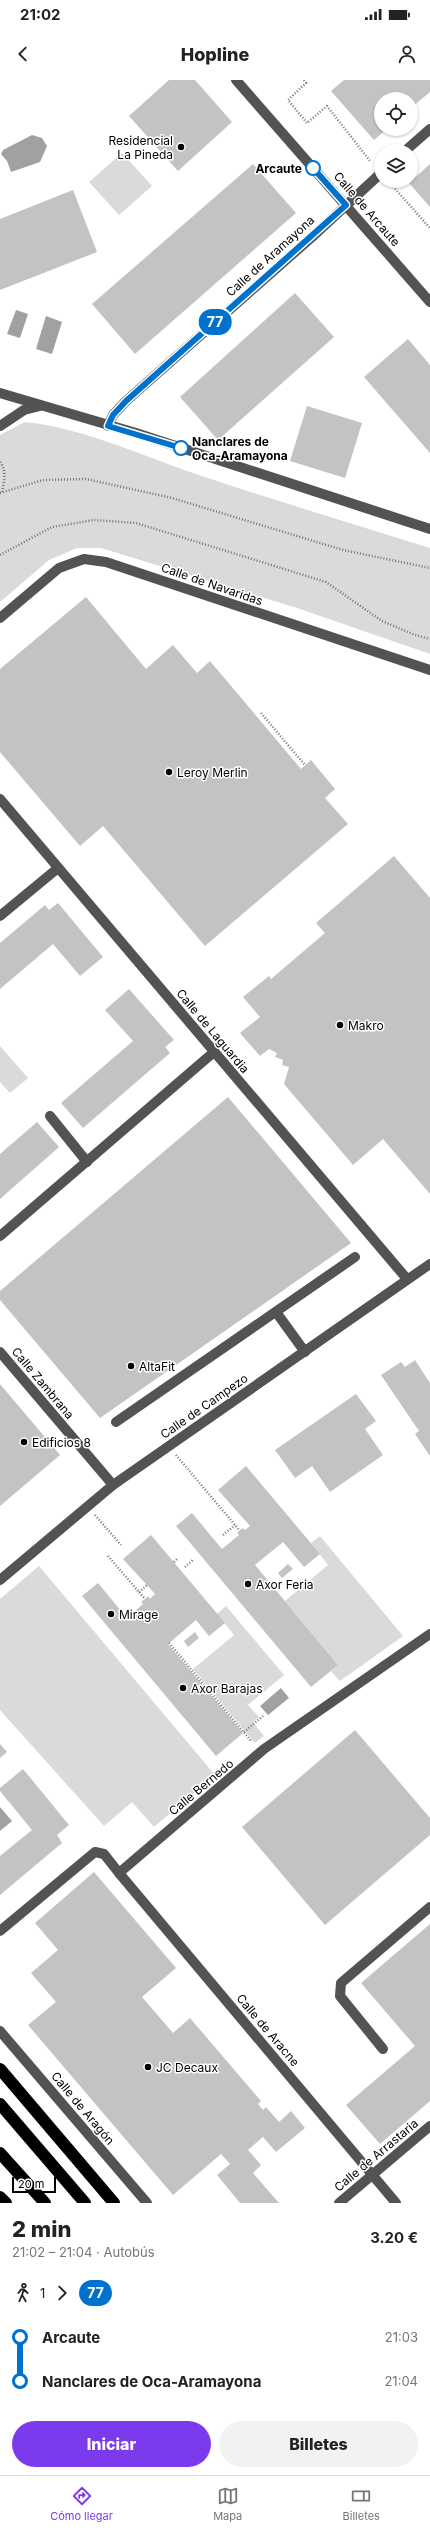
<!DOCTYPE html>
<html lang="es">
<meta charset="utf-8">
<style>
:root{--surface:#fff;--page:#f2f2f2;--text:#222;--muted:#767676;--line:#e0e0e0;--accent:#7c3aed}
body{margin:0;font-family:Inter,sans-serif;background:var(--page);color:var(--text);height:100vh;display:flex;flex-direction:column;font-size:15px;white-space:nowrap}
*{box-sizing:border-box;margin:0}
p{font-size:13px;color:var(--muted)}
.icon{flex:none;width:22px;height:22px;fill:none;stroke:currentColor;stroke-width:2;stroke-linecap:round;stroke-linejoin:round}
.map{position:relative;height:2123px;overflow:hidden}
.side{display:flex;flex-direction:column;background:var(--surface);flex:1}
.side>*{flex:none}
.badge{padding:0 8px;border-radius:13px;font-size:14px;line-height:26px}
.fabs{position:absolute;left:374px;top:12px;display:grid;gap:8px}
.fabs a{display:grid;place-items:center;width:44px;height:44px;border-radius:50%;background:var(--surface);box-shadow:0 1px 3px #0004;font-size:20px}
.scale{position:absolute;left:12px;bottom:10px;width:44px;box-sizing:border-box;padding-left:4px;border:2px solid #000;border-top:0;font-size:11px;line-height:14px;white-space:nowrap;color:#000;-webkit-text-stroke:3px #fff;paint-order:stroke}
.map>.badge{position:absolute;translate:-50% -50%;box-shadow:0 0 0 2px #fff}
.legs{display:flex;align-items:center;gap:6px;height:44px;padding:0 12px;font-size:13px}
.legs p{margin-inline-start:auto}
.overview{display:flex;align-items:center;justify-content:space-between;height:68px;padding:0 12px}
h1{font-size:22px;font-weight:800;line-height:30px}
.primary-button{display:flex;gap:8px;margin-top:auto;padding:8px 12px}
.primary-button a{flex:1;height:46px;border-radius:24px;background:var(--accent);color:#fff;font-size:16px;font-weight:800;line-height:46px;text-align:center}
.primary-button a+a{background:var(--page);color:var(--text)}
ul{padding:0 12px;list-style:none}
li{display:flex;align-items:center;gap:14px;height:44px;font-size:15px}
li i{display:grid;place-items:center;width:6px;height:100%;margin:0 5px;background:currentColor}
li i::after{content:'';width:10px;height:10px;margin:-5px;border:3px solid;border-radius:50%;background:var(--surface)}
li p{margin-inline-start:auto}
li:first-child i{background:linear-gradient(#0000 50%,currentColor 0)}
li:last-child i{background:linear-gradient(currentColor 50%,#0000 0)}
.status{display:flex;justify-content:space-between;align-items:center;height:28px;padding:0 20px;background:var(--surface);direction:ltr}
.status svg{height:11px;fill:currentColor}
header{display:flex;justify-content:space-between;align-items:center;height:52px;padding:0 12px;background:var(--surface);font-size:18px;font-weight:800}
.dock{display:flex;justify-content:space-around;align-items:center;height:56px;border-top:1px solid var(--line);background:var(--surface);font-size:11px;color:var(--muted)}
.dock a{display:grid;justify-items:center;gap:2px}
.dock .selected{color:var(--accent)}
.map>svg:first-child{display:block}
.green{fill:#dadada}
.water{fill:#a1a1a1}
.building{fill:#c3c3c3}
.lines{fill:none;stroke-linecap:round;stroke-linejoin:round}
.path{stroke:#757575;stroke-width:2.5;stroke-dasharray:1 2;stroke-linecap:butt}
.minor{stroke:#535353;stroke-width:10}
.highway{stroke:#000;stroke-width:12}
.line-1-casing{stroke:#fff;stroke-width:9}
.line-1{stroke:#0072ce;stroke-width:6}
.poi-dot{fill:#000;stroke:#fff;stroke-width:1.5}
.stop-1-dot{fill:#fff;stroke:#0072ce;stroke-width:2}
.labels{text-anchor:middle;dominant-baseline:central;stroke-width:3;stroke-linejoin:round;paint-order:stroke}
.poi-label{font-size:12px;fill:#000;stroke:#fff;text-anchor:start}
.stop-label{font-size:12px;font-weight:bold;fill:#000;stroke:#fff;text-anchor:end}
.street-label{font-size:12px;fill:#000;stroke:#fff}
</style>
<div class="status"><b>21:02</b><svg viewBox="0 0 49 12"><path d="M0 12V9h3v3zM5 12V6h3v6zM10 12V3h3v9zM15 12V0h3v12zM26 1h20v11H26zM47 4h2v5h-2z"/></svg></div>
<header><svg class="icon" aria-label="back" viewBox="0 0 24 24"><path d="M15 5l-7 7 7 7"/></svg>Hopline<svg class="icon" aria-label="person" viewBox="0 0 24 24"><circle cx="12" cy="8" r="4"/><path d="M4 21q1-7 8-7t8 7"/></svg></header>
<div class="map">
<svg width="430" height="2123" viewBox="0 0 430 2123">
<rect width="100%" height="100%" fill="#fff"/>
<g class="green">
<polygon points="122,73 152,106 119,135 89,102"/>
<path d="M25 342C82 348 136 373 190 392 270 419 350 443 430 468V574L297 528 101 468H77L49 480 0 522V355Z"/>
<polygon points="0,966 28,998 10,1013 0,1002"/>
<polygon points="320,1456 403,1556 340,1601 331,1591 338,1585 285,1521 328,1485 311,1463"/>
<polygon points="39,1486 215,1695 154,1747 132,1722 104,1746 0,1630 0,1519"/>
<polygon points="226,1526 284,1595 248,1625 259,1637 253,1642 264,1656 255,1663 193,1589 234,1555 217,1534"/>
</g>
<g class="water">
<polygon points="32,55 42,58 47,66 40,82 11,92 7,81 1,74 3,70"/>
<polygon points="16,230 28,234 20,258 7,254"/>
<polygon points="46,236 62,242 52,274 36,269"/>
<polygon points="281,1608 289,1618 268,1635 260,1626"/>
<polygon points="0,1727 12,1741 0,1751"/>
</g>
<g class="building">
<polygon points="169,0 195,0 232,42 178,91 129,36"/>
<polygon points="344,0 430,0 430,12 411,28 411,19 381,19 381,49 387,49 374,60 331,11"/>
<polygon points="253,84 296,133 135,274 92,224"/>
<polygon points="430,84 430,127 409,103"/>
<polygon points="73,110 97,172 0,210 0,139"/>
<polygon points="295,213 334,257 218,360 180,317"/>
<polygon points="408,259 430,285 430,373 364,297"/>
<polygon points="307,326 362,343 345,398 290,381"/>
<polygon points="86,517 146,589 173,565 197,593 210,581 301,689 311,680 335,709 325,718 348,744 205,866 103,746 80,766 0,672 0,589"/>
<polygon points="394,776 430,818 430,1114 383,1059 353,1085 284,1004 289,987 282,985 283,980 275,977 277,973 269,969 260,976 240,953 260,937 243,917 269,896 271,899 325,853 316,843"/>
<polygon points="58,823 103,877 80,896 53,864 0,909 0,863 45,825 49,830"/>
<polygon points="129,909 174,960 165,967 170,973 83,1048 61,1023 133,961 105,930"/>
<polygon points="228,1017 351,1163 100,1338 0,1220 0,1211"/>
<polygon points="37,1042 59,1067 0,1119 0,1074"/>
<polygon points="415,1280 430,1303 430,1376 415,1354 419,1351 381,1295 401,1282 405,1287"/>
<polygon points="0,1304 60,1375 0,1426"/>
<polygon points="356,1314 376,1341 365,1349 383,1375 330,1412 312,1386 295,1398 275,1370"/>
<polygon points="246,1386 320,1474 304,1487 283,1462 255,1485 338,1585 311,1607 176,1446 192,1433 222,1469 239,1455 237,1453 243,1448 245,1450 250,1446 218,1410"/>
<polygon points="151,1455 225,1543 209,1556 196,1540 168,1564 243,1653 216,1676 82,1516 98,1503 127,1538 143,1524 141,1522 145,1519 148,1516 150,1519 155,1514 123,1479"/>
<polygon points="288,1484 293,1489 282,1498 278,1493"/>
<polygon points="195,1552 199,1558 188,1567 184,1561"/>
<polygon points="355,1650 430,1738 430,1755 325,1845 242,1747"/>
<polygon points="0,1664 7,1672 0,1678"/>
<polygon points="23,1689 69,1745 57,1755 62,1763 0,1815 0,1776 32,1750 0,1711 0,1708"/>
<polygon points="94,1792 176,1888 142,1917 173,1953 190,1938 261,2021 258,2024 263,2030 266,2027 279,2042 291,2031 305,2048 276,2072 263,2057 248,2070 261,2085 253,2093 279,2123 240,2123 217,2095 230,2084 221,2074 173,2115 28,1945 56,1922 31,1893 58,1870 35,1843"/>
<polygon points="430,1844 430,2021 380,2064 346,2025 415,1966 361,1903"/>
</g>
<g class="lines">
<g class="path">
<polyline points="304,0 306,3 288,20 307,43 327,26 370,81"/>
<polyline points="389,102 430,148"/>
<path d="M0 382C7 390 4 403 2 412"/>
<polyline points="0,413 43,400 86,399 172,418 343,470 430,488"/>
<polyline points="0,475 52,447 94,440 136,443 326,502 382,541 415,555 430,559"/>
<polyline points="261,633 305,685"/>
<polyline points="176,1375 240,1451"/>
<polyline points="95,1435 121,1465"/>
<polyline points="223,1455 235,1445"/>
<polyline points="108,1476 145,1519"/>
<polyline points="174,1482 178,1478"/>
<polyline points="185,1487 194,1479"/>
<polyline points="139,1512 147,1505"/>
<polyline points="169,1563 252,1662"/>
<polyline points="244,1652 263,1636"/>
</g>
<g class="minor">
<polyline points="236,0 430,222"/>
<polyline points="405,71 430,49"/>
<polyline points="0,313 136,353 430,449"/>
<polyline points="0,346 24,330 40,326"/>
<polyline points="108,346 113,335 126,321 312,157 381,93"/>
<polyline points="0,538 59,488 84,479 106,482 430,590"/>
<polyline points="0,719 407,1199"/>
<polyline points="0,836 58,788"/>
<polyline points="50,1036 87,1082"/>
<polyline points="0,1156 214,972"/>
<polyline points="276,1232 305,1272"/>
<polyline points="0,1272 113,1405"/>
<polyline points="116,1342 355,1177"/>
<polyline points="0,1500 113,1405 430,1184"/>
<polyline points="119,1793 396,2123"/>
<polyline points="0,1851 95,1772 104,1774 119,1793 264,1669 430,1554"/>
<polyline points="0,1951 147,2123"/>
<polyline points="383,1969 340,1916 341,1903 430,1827"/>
<polyline points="339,2123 430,2046"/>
</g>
<g class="highway">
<polyline points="0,1989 114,2123"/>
<polyline points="0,2024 85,2123"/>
<polyline points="0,2073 45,2123"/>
<polyline points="0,2117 6,2123"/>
</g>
</g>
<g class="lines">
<defs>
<polyline id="line-1" points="181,368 108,346 113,335 126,321 346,125 313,88"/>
</defs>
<use href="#line-1" class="line-1-casing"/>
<use href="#line-1" class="line-1"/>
</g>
<g class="poi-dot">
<circle cx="181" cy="67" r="4"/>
<circle cx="169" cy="692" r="4"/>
<circle cx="340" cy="945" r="4"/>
<circle cx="131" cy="1286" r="4"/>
<circle cx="24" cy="1362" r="4"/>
<circle cx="248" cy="1504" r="4"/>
<circle cx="111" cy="1534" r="4"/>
<circle cx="183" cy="1608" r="4"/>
<circle cx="148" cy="1987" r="4"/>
</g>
<g class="stop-1-dot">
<circle cx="313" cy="88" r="7"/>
<circle cx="181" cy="368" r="7"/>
</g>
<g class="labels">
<g class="poi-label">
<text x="173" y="60" text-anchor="end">Residencial<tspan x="173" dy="14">La Pineda</tspan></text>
<text x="177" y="692">Leroy Merlin</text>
<text x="348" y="945">Makro</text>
<text x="139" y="1286">AltaFit</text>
<text x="32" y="1362">Edificios 8</text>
<text x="256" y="1504">Axor Feria</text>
<text x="119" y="1534">Mirage</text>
<text x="191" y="1608">Axor Barajas</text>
<text x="156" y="1987">JC Decaux</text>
</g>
<g class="stop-label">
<text x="302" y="88">Arcaute</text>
<text x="192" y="361" text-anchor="start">Nanclares de<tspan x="192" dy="14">Oca-Aramayona</tspan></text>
</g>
<g class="street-label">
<text transform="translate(367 129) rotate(49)">Calle de Arcaute</text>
<text transform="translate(270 176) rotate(-42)">Calle de Aramayona</text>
<text transform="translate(212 504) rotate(19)">Calle de Navaridas</text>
<text transform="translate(213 951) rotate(50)">Calle de Laguardia</text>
<text transform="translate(43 1303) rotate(50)">Calle Zambrana</text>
<text transform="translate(204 1326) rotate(-35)">Calle de Campezo</text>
<text transform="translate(201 1707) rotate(-40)">Calle Bernedo</text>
<text transform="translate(268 1950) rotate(50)">Calle de Aracne</text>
<text transform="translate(83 2028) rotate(50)">Calle de Aragón</text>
<text transform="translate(376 2075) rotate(-40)">Calle de Arrastaria</text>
</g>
</g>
</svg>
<div class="fabs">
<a><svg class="icon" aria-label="locate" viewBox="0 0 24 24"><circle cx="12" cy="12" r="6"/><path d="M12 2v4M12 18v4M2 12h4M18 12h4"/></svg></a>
<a><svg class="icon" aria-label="layers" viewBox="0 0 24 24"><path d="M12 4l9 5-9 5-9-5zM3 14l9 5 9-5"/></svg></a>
</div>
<div class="scale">20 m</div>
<b class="badge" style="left:215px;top:242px;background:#0072ce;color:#fff">77</b>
</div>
<section class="side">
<div class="overview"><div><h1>2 min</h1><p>21:02 – 21:04 · Autobús</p></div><b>3.20 €</b></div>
<div class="legs"><svg class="icon" aria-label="walk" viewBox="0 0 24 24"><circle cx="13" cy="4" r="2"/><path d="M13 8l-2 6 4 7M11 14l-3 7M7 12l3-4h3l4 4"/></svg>1<svg class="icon" aria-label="forward" viewBox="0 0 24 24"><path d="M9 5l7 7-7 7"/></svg><b class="badge" style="background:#0072ce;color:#fff">77</b></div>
<ul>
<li><i style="color:#0072ce"></i><b>Arcaute</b><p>21:03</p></li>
<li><i style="color:#0072ce"></i><b>Nanclares de Oca-Aramayona</b><p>21:04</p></li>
</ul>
<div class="primary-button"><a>Iniciar</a><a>Billetes</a></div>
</section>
<nav class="dock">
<a class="selected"><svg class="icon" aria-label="directions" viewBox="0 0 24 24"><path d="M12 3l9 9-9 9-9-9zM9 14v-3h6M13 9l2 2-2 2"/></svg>Cómo llegar</a>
<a><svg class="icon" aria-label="map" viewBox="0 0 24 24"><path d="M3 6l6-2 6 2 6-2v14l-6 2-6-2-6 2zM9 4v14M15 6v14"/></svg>Mapa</a>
<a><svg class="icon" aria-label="tickets" viewBox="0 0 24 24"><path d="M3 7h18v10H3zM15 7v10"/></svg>Billetes</a>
</nav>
